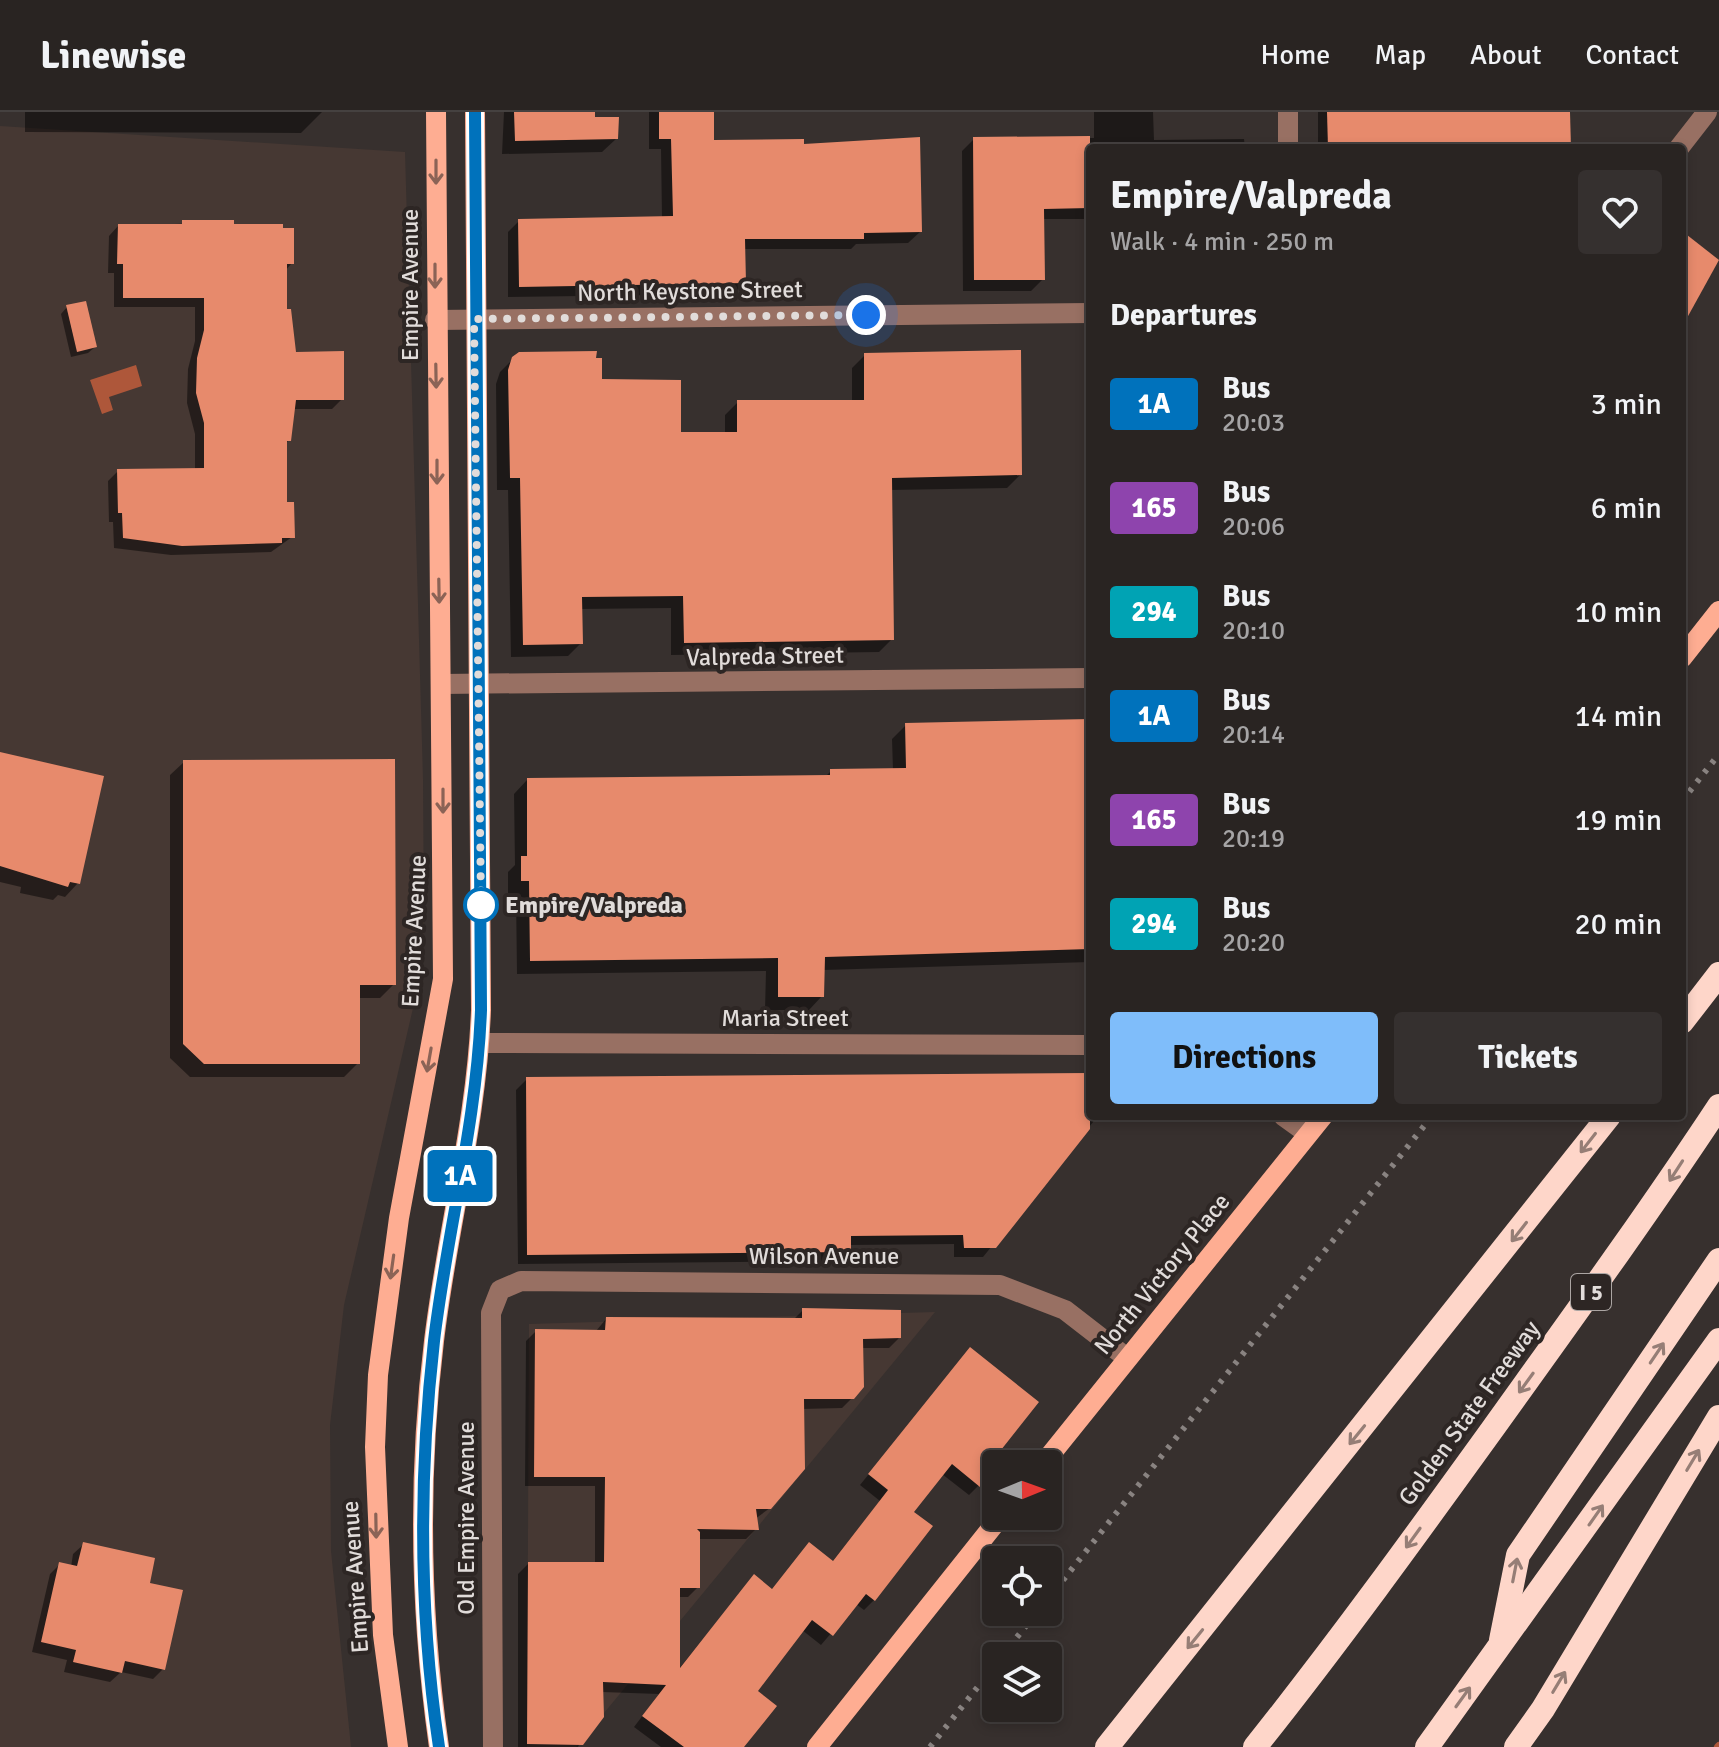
<!DOCTYPE html>
<meta charset="utf-8">
<style>
:root{--surface:#292422;--page:#35302f;--text:#f1f3f6;--muted:#a5a4a5;--line:#454140;--accent:#7fbdfa}
body{margin:0;font-family:Signika,sans-serif;background:var(--page);color:var(--text);height:100vh;display:flex;flex-direction:column;font-size:30px;white-space:nowrap}
*{box-sizing:border-box;margin:0}
p{font-size:26px;color:var(--muted)}
.icon{flex:none;width:44px;height:44px;fill:none;stroke:currentColor;stroke-width:2;stroke-linecap:round;stroke-linejoin:round}
.map{position:relative;flex:1;overflow:hidden}
.panel{position:absolute;left:1086px;top:32px;width:600px;height:976px;display:flex;flex-direction:column;background:var(--surface);border-radius:8px;box-shadow:0 4px 12px #0003,0 0 0 2px var(--line)}
.panel>*{flex:none}
.badge{padding:0 16px;border-radius:6px;font-size:28px;line-height:52px}
.needle{width:52px;rotate:89deg}
.fabs{position:absolute;left:982px;top:1338px;display:grid;gap:16px}
.fabs a{display:grid;place-items:center;width:80px;height:80px;border-radius:8px;background:var(--surface);box-shadow:0 4px 12px #0003,0 0 0 2px var(--line);font-size:40px}
.you{position:absolute;width:40px;height:40px;margin:-20px;border:6px solid #fff;border-radius:50%;background:#1a73e8;box-shadow:0 0 0 12px #1a73e833}
.map>.badge{position:absolute;translate:-50% -50%;box-shadow:0 0 0 4px #fff}
h2{padding:0 24px;font-size:30px;line-height:72px}
.round{display:grid;place-items:center;flex:none;width:84px;height:84px;border-radius:8px;background:var(--page)}
.headline{display:flex;align-items:center;justify-content:space-between;height:136px;padding:0 24px}
h1{font-size:38px;font-weight:700;line-height:60px}
.primary-button{display:flex;gap:16px;margin-top:auto;padding:16px 24px}
.primary-button a{flex:1;height:92px;border-radius:8px;background:var(--accent);color:#111;font-size:32px;font-weight:700;line-height:92px;text-align:center}
.primary-button a+a{background:var(--page);color:var(--text)}
ul{padding:0;list-style:none}
li{display:flex;align-items:center;gap:24px;height:104px;padding:0 24px}
li div{flex:1}
li b{display:block;font-size:30px}
li em{font-style:normal}
li .badge{min-width:88px;font-weight:700;text-align:center}
header{display:flex;align-items:center;gap:48px;box-sizing:border-box;height:112px;padding:0 40px;background:var(--surface);border-bottom:2px solid var(--line)}
header strong{font-size:38px}
nav{display:flex;gap:44px;margin-inline-start:auto;font-size:28px}
.map>svg:first-child{display:block}
.built{fill:#463833}
.water{fill:#ae573a}
.shadow{fill:#0007}
.lines{fill:none;stroke-linecap:round;stroke-linejoin:round}
.stream{stroke:#ae573a;stroke-width:8}
.building{fill:#e78a6c}
.minor{stroke:#987063;stroke-width:20}
.major{stroke:#fead92;stroke-width:20}
.highway{stroke:#fed6c9;stroke-width:24}
.rail{stroke:#898381;stroke-width:6;stroke-dasharray:4 8;stroke-linecap:butt}
.oneway{stroke:#8b6356}
.oneway2{stroke:#967e76}
.line-casing{stroke:#fff;stroke-width:18}
.line{stroke:#0072bc;stroke-width:12}
.walk{stroke:#e1dcda;stroke-width:8;stroke-dasharray:0 14.4}
.stop-dot{fill:#fff;stroke:#0072bc;stroke-width:4}
.labels{text-anchor:middle;dominant-baseline:central;stroke-width:8;stroke-linejoin:round;paint-order:stroke}
.shield{fill:#2d2624;stroke:#aba5a3;stroke-width:2}
.shield-label{font-size:22px;font-weight:bold;fill:#e1dcda}
.street-label{font-size:24px;fill:#e1dcda;stroke:#2d2624}
.stop-label{font-size:24px;font-weight:bold;fill:#e1dcda;stroke:#2d2624;text-anchor:start}
</style>
<header>
<strong>Linewise</strong>
<nav><a>Home</a><a>Map</a><a>About</a><a>Contact</a></nav>
</header>
<div class="map">
<svg width="1719" height="1635" viewBox="0 0 1719 1635">
<rect width="100%" height="100%" fill="#37302e"/>
<g class="built">
<polygon points="0,14 405,40 423,667 424,818 417,879 344,1193 330,1313 331,1439 351,1635 0,1635"/>
<polygon points="935,1200 576,1635 527,1635 529,1212"/>
</g>
<polygon class="water" points="136,253 142,274 109,285 113,298 102,302 90,268"/>
<g class="shadow">
<polygon points="25,0 322,0 301,21 25,20"/>
<polygon points="504,0 593,0 593,7 616,27 602,40 502,42"/>
<polygon points="649,0 712,0 712,30 802,34 920,120 908,131 856,132 851,137 743,137 744,171 733,182 508,185 508,120 519,109 662,106 661,37 649,37"/>
<polygon points="1094,0 1153,0 1154,28 1244,27 1245,36 1090,36 1090,107 1042,107 1043,167 1031,179 963,179 962,39 974,27 1094,26"/>
<polygon points="1318,0 1568,0 1569,36 1318,36"/>
<polygon points="232,110 233,114 292,151 285,159 285,199 294,242 342,287 332,297 293,297 289,328 285,332 285,392 292,425 271,440 171,443 114,436 113,410 109,410 108,369 118,359 195,358 195,322 187,291 188,257 195,229 195,195 114,195 114,161 108,161 109,124 118,114"/>
<polygon points="67,195 95,235 88,241 71,245 61,202"/>
<polygon points="865,243 1020,363 1007,376 890,378 892,527 879,540 671,543 671,496 580,497 581,531 568,544 511,545 508,378 497,378 496,272 500,260 513,247 600,269 679,322 725,322 725,303 738,290 852,290 852,256"/>
<polygon points="1090,610 1090,850 823,858 822,884 809,898 765,898 766,859 517,862 516,782 508,782 508,760 515,753 514,682 527,668 825,665 831,659 893,658 892,627 906,613"/>
<polygon points="0,643 78,771 65,785 58,783 53,788 20,781 21,775 0,770"/>
<polygon points="184,650 394,872 380,886 358,886 358,951 344,965 190,965 170,946 170,663"/>
<polygon points="1090,963 1090,1004 1098,1004 983,1145 954,1145 954,1132 849,1133 849,1139 839,1149 518,1152 516,978 527,967"/>
<polygon points="803,1198 899,1226 889,1236 861,1236 852,1286 842,1296 802,1297 770,1396 755,1407 756,1417 746,1427 698,1427 698,1475 688,1485 678,1485 678,1558 754,1464 771,1478 809,1433 832,1450 880,1389 860,1373 970,1237 998,1338 979,1373 969,1383 942,1362 912,1400 874,1488 864,1498 856,1492 821,1533 802,1518 755,1579 742,1635 661,1635 634,1615 659,1582 602,1580 578,1635 518,1635 518,1462 528,1452 595,1452 595,1374 525,1374 526,1229 536,1219 596,1219 606,1207 793,1208"/>
<polygon points="84,1432 148,1472 163,1557 153,1567 121,1560 110,1570 64,1560 67,1548 32,1540 50,1462 60,1452 71,1455 73,1442"/>
</g>
<g class="lines">
<polyline class="stream" points="1718,1635 1719,1634"/>
</g>
<g class="building">
<polygon points="514,0 595,0 595,5 619,5 618,27 515,29"/>
<polygon points="659,0 714,0 714,28 804,27 804,32 920,25 922,120 864,121 864,127 745,127 746,171 519,175 518,107 673,104 671,27 659,27"/>
<polygon points="1327,0 1570,0 1571,36 1328,36"/>
<polygon points="1090,24 1090,96 1044,97 1045,168 974,168 973,25"/>
<polygon points="182,108 234,108 234,112 283,112 283,116 294,116 294,152 287,152 287,197 291,197 296,240 344,239 344,288 296,288 291,329 287,329 287,390 294,390 295,426 282,426 282,431 182,434 123,426 122,401 118,401 117,357 204,356 204,311 196,281 197,246 204,218 204,186 123,186 123,152 117,152 118,112 182,112"/>
<polygon points="1682,119 1719,148 1682,215"/>
<polygon points="86,189 97,235 77,240 66,193"/>
<polygon points="1021,238 1022,363 892,366 894,528 684,531 683,484 582,485 583,532 523,533 520,366 510,366 508,258 512,245 519,240 597,239 596,246 602,246 602,267 681,268 681,320 737,320 737,288 864,288 864,241"/>
<polygon points="1090,607 1090,837 825,845 824,885 778,885 778,846 530,849 529,769 521,769 521,744 527,744 527,666 830,663 830,657 906,656 905,611"/>
<polygon points="0,640 104,664 80,772 70,770 68,775 0,754"/>
<polygon points="395,647 396,873 360,873 360,952 204,952 183,932 183,648"/>
<polygon points="1090,961 1090,1017 996,1136 964,1136 963,1123 851,1124 851,1140 527,1143 526,965"/>
<polygon points="802,1196 901,1198 901,1226 863,1227 864,1275 854,1287 804,1287 805,1357 771,1397 756,1397 759,1418 697,1417 700,1420 700,1476 680,1476 680,1556 754,1462 772,1477 809,1430 833,1449 888,1378 868,1362 970,1235 1039,1290 1001,1338 1006,1342 980,1375 952,1352 914,1400 933,1414 875,1489 866,1482 833,1524 812,1508 758,1579 777,1594 744,1635 684,1635 642,1604 666,1573 603,1570 604,1605 583,1633 527,1632 528,1450 604,1450 605,1365 534,1365 535,1217 605,1218 606,1205 802,1206"/>
<polygon points="83,1430 155,1446 150,1471 183,1478 165,1558 125,1549 122,1561 73,1550 76,1538 41,1530 59,1450 77,1454"/>
</g>
<g class="lines">
<g class="minor">
<polyline points="1288,36 1288,0"/>
<polyline points="1679,36 1707,0"/>
<polyline points="435,208 1090,201"/>
<polyline points="441,572 1090,566"/>
<polyline points="480,931 1090,933"/>
<polyline points="1283,1004 1308,1022"/>
<polyline points="493,1635 491,1201 500,1178 521,1169 1000,1173 1065,1198 1127,1246"/>
</g>
<g class="major">
<polyline points="1682,546 1719,499"/>
<polyline points="1043,1352 1323,1004"/>
<polyline points="398,1635 383,1523 375,1335 378,1263 399,1106 443,867 436,0"/>
<path d="M439 1635C420 1502 418 1362 434 1229 447 1119 477 1009 481 898L475 0"/>
<polyline points="817,1635 1001,1404"/>
</g>
<g class="highway">
<polyline points="1682,910 1719,862"/>
<polyline points="1501,1528 1518,1443 1719,1148"/>
<polyline points="1107,1635 1609,1004"/>
<path d="M1255 1635C1338 1531 1416 1423 1494 1315 1570 1209 1647 1103 1719 994"/>
<polyline points="1427,1635 1719,1228"/>
<polyline points="1516,1635 1543,1597 1719,1305"/>
</g>
<g class="rail">
<polyline points="1682,689 1719,642"/>
<polyline points="1048,1487 1432,1004"/>
<polyline points="1002,1544 1037,1500"/>
<polyline points="930,1635 996,1552"/>
</g>
</g>
<defs><path id="oneway-shaft" d="M-6 0H5M1.5-3L5.5 0L1.5 3" fill="none" stroke-width="1.6" stroke-linecap="round" stroke-linejoin="round" transform="scale(2)"/></defs>
<g class="oneway">
<use href="#oneway-shaft" transform="translate(436 60) rotate(90)"/>
<use href="#oneway-shaft" transform="translate(435 164) rotate(90)"/>
<use href="#oneway-shaft" transform="translate(436 264) rotate(89)"/>
<use href="#oneway-shaft" transform="translate(437 360) rotate(90)"/>
<use href="#oneway-shaft" transform="translate(439 479) rotate(89)"/>
<use href="#oneway-shaft" transform="translate(443 689) rotate(90)"/>
<use href="#oneway-shaft" transform="translate(429 948) rotate(100)"/>
<use href="#oneway-shaft" transform="translate(392 1155) rotate(98)"/>
<use href="#oneway-shaft" transform="translate(376 1414) rotate(89)"/>
</g>
<g class="oneway2">
<use href="#oneway-shaft" transform="translate(1588 1031) rotate(128)"/>
<use href="#oneway-shaft" transform="translate(1676 1059) rotate(123)"/>
<use href="#oneway-shaft" transform="translate(1519 1120) rotate(128)"/>
<use href="#oneway-shaft" transform="translate(1657 1241) rotate(-56)"/>
<use href="#oneway-shaft" transform="translate(1526 1271) rotate(126)"/>
<use href="#oneway-shaft" transform="translate(1357 1323) rotate(129)"/>
<use href="#oneway-shaft" transform="translate(1693 1348) rotate(-59)"/>
<use href="#oneway-shaft" transform="translate(1596 1403) rotate(-55)"/>
<use href="#oneway-shaft" transform="translate(1413 1426) rotate(126)"/>
<use href="#oneway-shaft" transform="translate(1515 1458) rotate(-79)"/>
<use href="#oneway-shaft" transform="translate(1195 1527) rotate(129)"/>
<use href="#oneway-shaft" transform="translate(1559 1570) rotate(-59)"/>
<use href="#oneway-shaft" transform="translate(1463 1585) rotate(-54)"/>
</g>
<g class="lines">
<defs>
<path id="line" d="M439 1635C419 1502 419 1362 434 1229 447 1119 477 1010 481 898L475 0"/>
</defs>
<use href="#line" class="line-casing"/>
<use href="#line" class="line"/>
<polyline class="walk" points="481,793 474,207 866,203"/>
</g>
<circle class="stop-dot" cx="481" cy="793" r="16"/>
<g class="labels">
<rect class="shield" x="1571" y="1162" width="40" height="36" rx="6"/>
<g class="shield-label">
<text x="1591" y="1180">I 5</text>
</g>
<g class="street-label">
<text transform="translate(410 173) rotate(-90)">Empire Avenue</text>
<text transform="translate(690 179) rotate(-1)">North Keystone Street</text>
<text transform="translate(765 544) rotate(-1)">Valpreda Street</text>
<text transform="translate(414 819) rotate(-87)">Empire Avenue</text>
<text x="785" y="906">Maria Street</text>
<text x="824" y="1144">Wilson Avenue</text>
<text transform="translate(1162 1162) rotate(-51)">North Victory Place</text>
<text transform="translate(1469 1301) rotate(-54)">Golden State Freeway</text>
<text transform="translate(466 1406) rotate(-90)">Old Empire Avenue</text>
<text transform="translate(355 1465) rotate(-94)">Empire Avenue</text>
</g>
<g class="stop-label">
<text x="505" y="793">Empire/Valpreda</text>
</g>
</g>
</svg>
<div class="fabs">
<a><svg class="needle" viewBox="-14 -14 28 28"><path d="M0-13l5 13h-10z" fill="#e53935"/><path d="M0 13l5-13h-10z" fill="#a5a4a5"/></svg></a>
<a><svg class="icon" aria-label="locate" viewBox="0 0 24 24"><circle cx="12" cy="12" r="6"/><path d="M12 2v4M12 18v4M2 12h4M18 12h4"/></svg></a>
<a><svg class="icon" aria-label="layers" viewBox="0 0 24 24"><path d="M12 4l9 5-9 5-9-5zM3 14l9 5 9-5"/></svg></a>
</div>
<div class="you" style="left:866px;top:203px"></div>
<b class="badge" style="left:460px;top:1064px;background:#0072bc;color:#fff">1A</b>
<section class="panel">
<div class="headline"><div><h1>Empire/Valpreda</h1><p>Walk · 4 min · 250 m</p></div><a class="round"><svg class="icon" aria-label="heart" viewBox="0 0 24 24"><path d="M12 20l-8-8c-3-5 5-10 8-4 3-6 11-1 8 4z"/></svg></a></div>
<h2>Departures</h2>
<ul>
<li><span class="badge" style="background:#0072bc;color:#fff">1A</span><div><b>Bus</b><p>20:03</p></div><em>3 min</em></li>
<li><span class="badge" style="background:#8e44ad;color:#fff">165</span><div><b>Bus</b><p>20:06</p></div><em>6 min</em></li>
<li><span class="badge" style="background:#00a3b4;color:#fff">294</span><div><b>Bus</b><p>20:10</p></div><em>10 min</em></li>
<li><span class="badge" style="background:#0072bc;color:#fff">1A</span><div><b>Bus</b><p>20:14</p></div><em>14 min</em></li>
<li><span class="badge" style="background:#8e44ad;color:#fff">165</span><div><b>Bus</b><p>20:19</p></div><em>19 min</em></li>
<li><span class="badge" style="background:#00a3b4;color:#fff">294</span><div><b>Bus</b><p>20:20</p></div><em>20 min</em></li>
</ul>
<div class="primary-button"><a>Directions</a><a>Tickets</a></div>
</section>
</div>
